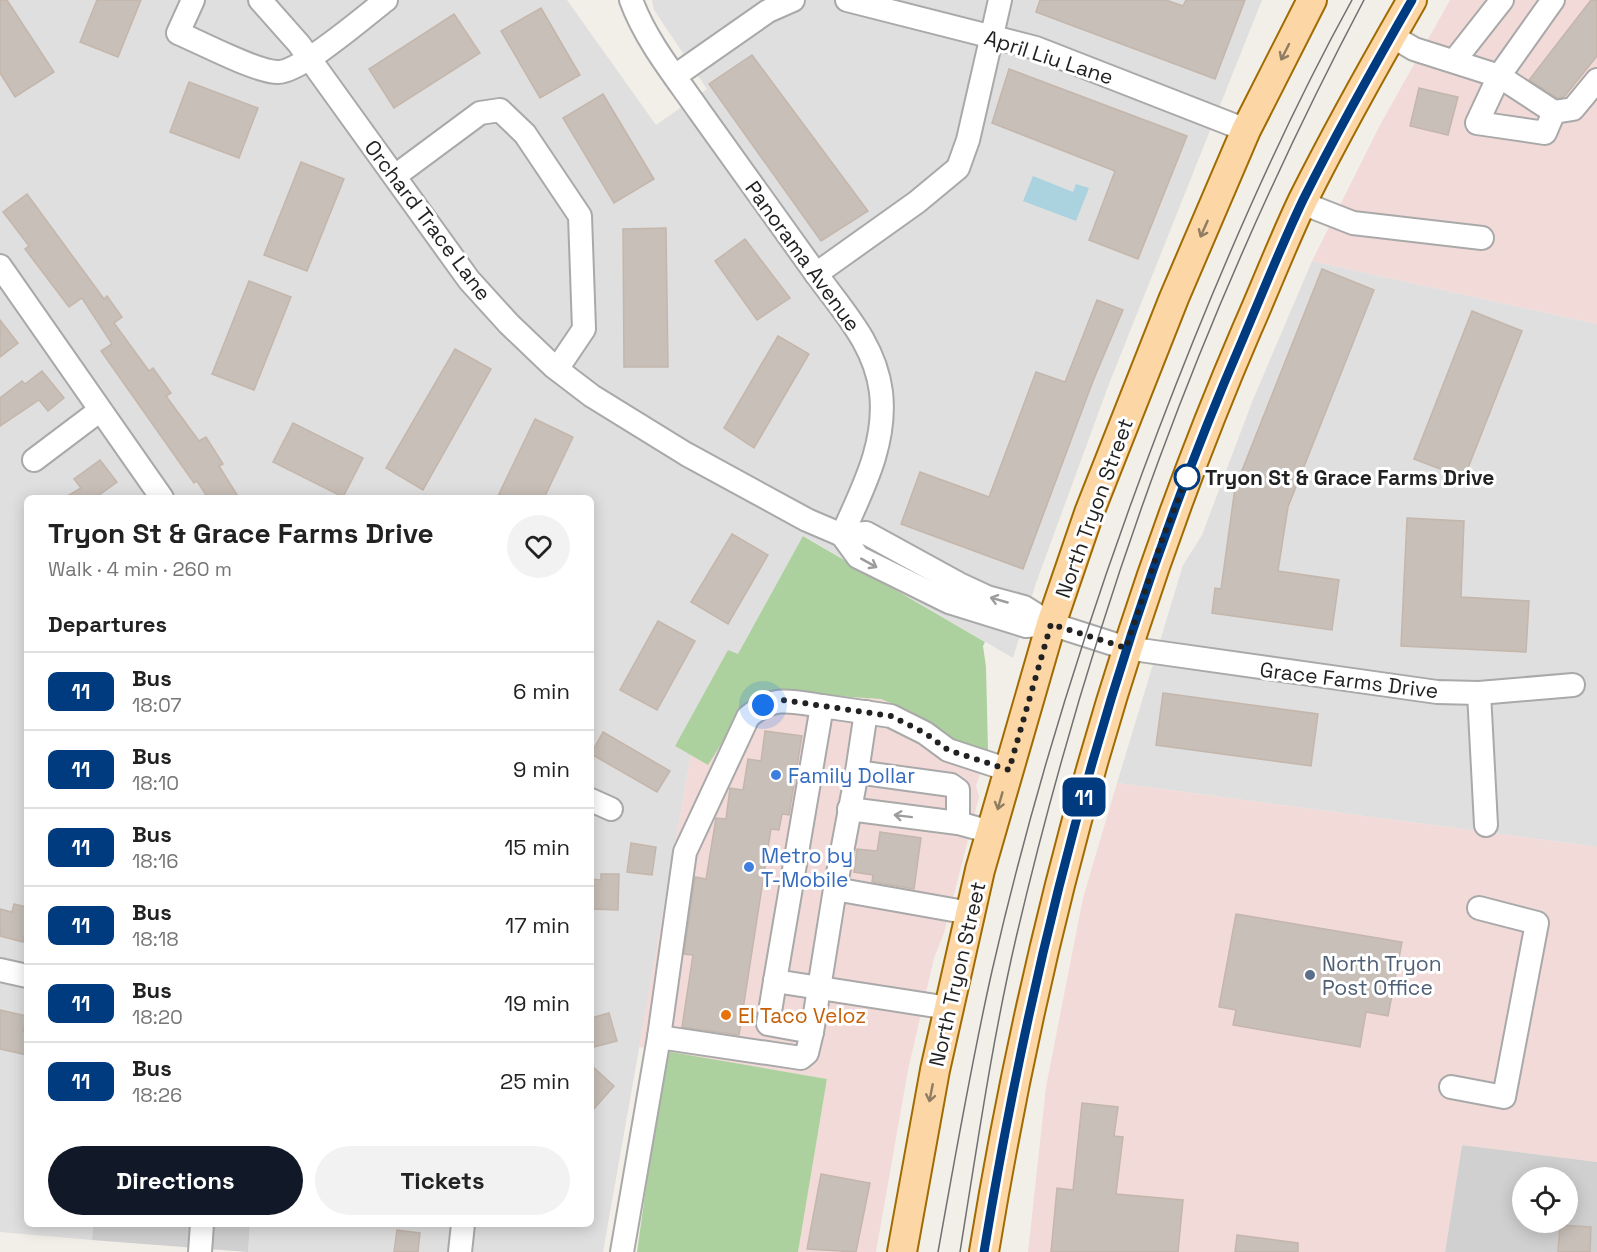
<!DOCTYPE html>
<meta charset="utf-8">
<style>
:root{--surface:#fff;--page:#f2f2f2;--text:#222;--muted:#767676;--line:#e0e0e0;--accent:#111827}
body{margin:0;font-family:"Space Grotesk",sans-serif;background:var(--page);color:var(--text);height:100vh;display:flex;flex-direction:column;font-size:22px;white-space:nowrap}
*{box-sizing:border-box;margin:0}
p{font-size:20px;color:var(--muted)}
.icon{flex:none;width:33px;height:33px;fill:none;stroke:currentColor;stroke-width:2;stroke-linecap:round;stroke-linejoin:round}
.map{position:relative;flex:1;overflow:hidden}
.sheet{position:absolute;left:24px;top:495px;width:570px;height:732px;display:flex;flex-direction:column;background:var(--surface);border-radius:9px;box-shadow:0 3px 15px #0003}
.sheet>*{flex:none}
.badge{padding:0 12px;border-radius:9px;font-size:21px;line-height:39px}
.fabs{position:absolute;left:1512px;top:1167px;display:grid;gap:12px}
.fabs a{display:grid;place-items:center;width:66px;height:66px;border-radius:50%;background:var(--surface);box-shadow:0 3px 15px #0003;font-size:30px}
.you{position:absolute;width:30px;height:30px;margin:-15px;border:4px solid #fff;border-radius:50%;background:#1a73e8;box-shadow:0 0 0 9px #1a73e833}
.map>.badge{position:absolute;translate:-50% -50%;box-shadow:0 0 0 3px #fff}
h2{padding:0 24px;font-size:22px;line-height:54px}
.round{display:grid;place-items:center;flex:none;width:63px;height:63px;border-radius:32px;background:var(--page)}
.summary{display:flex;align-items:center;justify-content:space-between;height:102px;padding:0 24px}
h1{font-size:28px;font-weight:700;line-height:45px}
.button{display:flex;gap:12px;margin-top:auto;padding:12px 24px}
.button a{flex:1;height:69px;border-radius:36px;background:var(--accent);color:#fff;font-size:24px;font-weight:700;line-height:69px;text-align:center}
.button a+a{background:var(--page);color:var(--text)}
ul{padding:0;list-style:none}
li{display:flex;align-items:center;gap:18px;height:78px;padding:0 24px;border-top:2px solid var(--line)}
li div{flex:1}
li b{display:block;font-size:22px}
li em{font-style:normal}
li .badge{min-width:66px;font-weight:700;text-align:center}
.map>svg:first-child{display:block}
.residential{fill:#e0dfdf}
.commercial{fill:#f2dad9}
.religious{fill:#d0d0d0;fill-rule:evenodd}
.forest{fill:#add19e}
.water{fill:#aad3df}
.building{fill:#c7bfb8;stroke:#c4b6ab;stroke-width:1.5}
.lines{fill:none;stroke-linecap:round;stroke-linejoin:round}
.minor-casing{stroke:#a9a9a9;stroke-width:26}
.major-casing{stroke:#a06b00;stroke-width:32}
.minor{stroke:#fff;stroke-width:22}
.major{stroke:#fcd6a4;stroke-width:28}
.tram{stroke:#707070;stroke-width:1.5}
.oneway{stroke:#8f7c63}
.oneway2{stroke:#9c9c9c}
.line-casing{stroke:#fff;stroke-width:14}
.line{stroke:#003b80;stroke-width:9}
.walk{stroke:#222;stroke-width:6;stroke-dasharray:0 10.8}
.stop-dot{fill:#fff;stroke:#003b80;stroke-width:3}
.shop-dot{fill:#3f7fe0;stroke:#fff;stroke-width:2}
.service-dot{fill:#5c6f8a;stroke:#fff;stroke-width:2}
.food-dot{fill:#e8710a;stroke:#fff;stroke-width:2}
.labels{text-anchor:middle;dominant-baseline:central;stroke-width:6;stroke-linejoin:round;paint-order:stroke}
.street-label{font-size:21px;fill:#222;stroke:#fff}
.stop-label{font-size:21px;font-weight:bold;fill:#222;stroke:#fff;text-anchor:start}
.shop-label{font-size:21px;fill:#366cbe;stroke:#fff;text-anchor:start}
.service-label{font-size:21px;fill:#4e5e75;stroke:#fff;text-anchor:start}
.food-label{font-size:21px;fill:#c56008;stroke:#fff;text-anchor:start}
</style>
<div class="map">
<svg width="1597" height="1252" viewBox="0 0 1597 1252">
<rect width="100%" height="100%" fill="#f2efe9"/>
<g class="residential">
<polygon points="0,0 567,0 656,125 707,89 654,10 652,0 1262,0 1109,384 1036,583 1013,658 804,536 738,655 728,651 675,746 691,755 603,1252 248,1252 250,1224 591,1224 591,498 27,498 27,1224 93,1224 92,1240 0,1232"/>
<polygon points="1312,261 1597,324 1597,847 1117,783 1183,565 1202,535 1252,402"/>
</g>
<g class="commercial">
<polygon points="1450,0 1597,0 1597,324 1312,261 1380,125"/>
<polygon points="789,693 881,699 912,712 955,741 988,750 976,786 979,797 944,933 934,958 908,1070 876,1252 798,1252 827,1079 639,1047 691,755 708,764 739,716"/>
<polygon points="1117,783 1597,847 1597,1162 1462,1145 1445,1252 1028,1252 1046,1087 1083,898"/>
</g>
<g class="religious">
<path d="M1462 1145 1597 1162V1252H1445ZM1522 1178H1568V1222H1522Z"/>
<polygon points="93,1224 250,1224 248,1252 92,1240"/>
</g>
<g class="forest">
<polygon points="803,536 985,642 983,646 986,667 988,750 955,741 912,712 881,699 789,693 739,716 708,765 675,746 728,650 738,654"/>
<polygon points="665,1051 827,1079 798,1252 637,1252"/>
</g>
<polygon class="water" points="1033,176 1073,192 1076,184 1089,188 1076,221 1023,201"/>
<g class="building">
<polygon points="0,0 7,0 54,72 15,97 0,73"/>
<polygon points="97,0 141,0 118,57 80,42"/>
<polygon points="1040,0 1166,0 1183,6 1186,0 1245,0 1215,79 1036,12"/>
<polygon points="1591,0 1597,0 1597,56 1564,97 1557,98 1529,80"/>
<polygon points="541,8 580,75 540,98 501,31"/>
<polygon points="454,14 480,53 394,108 369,69"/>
<polygon points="752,55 868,211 821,241 709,84"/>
<polygon points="1009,69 1187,136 1138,259 1089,240 1115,171 992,123"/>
<polygon points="189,82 258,108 239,158 170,132"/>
<polygon points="1419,88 1458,97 1448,135 1410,126"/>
<polygon points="603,94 654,179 614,203 563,118"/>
<polygon points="301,162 344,179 307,271 264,255"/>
<polygon points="27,194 104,299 107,296 122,317 114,323 149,371 153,368 171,393 166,396 199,441 206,437 223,464 219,466 239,498 208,498 197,481 194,483 101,351 112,344 82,298 69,307 25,249 29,246 3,212"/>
<polygon points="666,228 668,367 624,367 623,229"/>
<polygon points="745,239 790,298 757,320 715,261"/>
<polygon points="1322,269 1374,290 1288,507 1278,571 1339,580 1332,630 1212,613 1215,588 1221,589 1235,488"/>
<polygon points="249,281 291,297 254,390 212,374"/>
<polygon points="1097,300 1123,310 1093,381 1023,569 901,524 920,472 989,497 1036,372 1065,382"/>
<polygon points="1472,311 1522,331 1464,478 1414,459"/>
<polygon points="0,320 18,343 0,357"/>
<polygon points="778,336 809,354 754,448 724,428"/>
<polygon points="455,349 491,369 423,490 386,468"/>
<polygon points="42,371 64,398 48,411 39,400 0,426 0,398 22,381 25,384"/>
<polygon points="535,419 573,437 544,498 497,498"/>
<polygon points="293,423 363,458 343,497 273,462"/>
<polygon points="100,460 117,482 95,498 64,498 81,488 74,479"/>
<polygon points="1407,518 1464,521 1461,597 1529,601 1526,652 1401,646"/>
<polygon points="732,534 768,555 728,624 691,602"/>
<polygon points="658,621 695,641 657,710 620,690"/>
<polygon points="1163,693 1318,714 1311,766 1156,745"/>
<polygon points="765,731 802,736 789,815 782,814 779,830 771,829 739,1035 682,1027 693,955 684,954 695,877 706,879 716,818 726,819 730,788 743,790 748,759 761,761"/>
<polygon points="603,732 670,771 657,792 591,754"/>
<polygon points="880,832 921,838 914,889 872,882 873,875 854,872 857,849 877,851"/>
<polygon points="631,843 656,847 652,875 627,872"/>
<polygon points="601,874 619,874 618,910 591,909 591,879 601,880"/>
<polygon points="14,904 27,907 27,935 25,934 23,942 0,936 0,909 12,912"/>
<polygon points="1236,914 1402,942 1388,1016 1366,1012 1360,1047 1233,1025 1236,1010 1219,1007"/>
<polygon points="0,1010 27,1016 23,1031 27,1032 27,1055 0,1049"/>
<polygon points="609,1013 617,1041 594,1047 591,1018"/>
<polygon points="591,1065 614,1086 591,1112"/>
<polygon points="1082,1103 1118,1107 1114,1136 1123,1137 1116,1194 1183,1200 1178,1252 1051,1252 1057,1188 1073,1190"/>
<polygon points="821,1174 870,1183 856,1252 807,1249"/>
<polygon points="1560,1225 1591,1227 1590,1252 1558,1252"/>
<polygon points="397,1230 420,1233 418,1252 394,1252"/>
<polygon points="1237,1235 1298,1243 1298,1252 1235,1252"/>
</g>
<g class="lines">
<defs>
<g id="minor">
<path d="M193 0 178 33C202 43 256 72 278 72 301 72 365 16 386 0"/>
<polyline points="260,0 299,44 469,280 509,324 554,367 592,396 686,454 807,520 842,535 866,533 959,584 987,597 1024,607 1051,624 1126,648 1437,692 1479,693 1573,685"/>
<path d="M631 0C646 41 675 76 700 112 738 165 776 218 814 271 841 309 875 343 881 392 887 444 862 490 842 535"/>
<polyline points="847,0 1036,48 1246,130"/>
<polyline points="1392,36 1414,49 1499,76 1553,0"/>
<polyline points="1454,61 1502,0"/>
<polyline points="675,76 768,11 793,0"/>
<polygon points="1499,76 1554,112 1545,133 1477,123"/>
<polyline points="1554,112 1573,109 1597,80"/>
<polyline points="395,176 480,113 500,110 525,134 580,216 584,329 557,369"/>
<polyline points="1302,203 1353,223 1482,238"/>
<polyline points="0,266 162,498"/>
<polyline points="816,274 917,202 958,168 968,140 1000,0"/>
<polyline points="34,460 99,411"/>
<polyline points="842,535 858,557 949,602 1026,626 1051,624"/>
<polyline points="1479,693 1486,825"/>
<polyline points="866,712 857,772 951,785 958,790 958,823 991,832"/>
<polyline points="591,800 611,809"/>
<polyline points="849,809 958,823"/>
<polyline points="835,889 857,772"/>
<polyline points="0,970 27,976"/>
<polyline points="775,981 768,1024 812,1032"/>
<polyline points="949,1008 775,981 822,706 891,716 925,733 948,750 1009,770"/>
<path d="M659 1037 685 852 748 717C774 695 790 701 822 706"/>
<polyline points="1451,1087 1504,1097 1537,923 1479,908"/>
<polyline points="200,1252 202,1224"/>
<polyline points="460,1252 463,1224"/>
<polyline points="622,1252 659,1037 801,1058 807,1053 812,1032 835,889 970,913"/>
</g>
<g id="major">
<polyline points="902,1252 935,1070 980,870 1051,624 1089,513 1174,298 1246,130 1312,0"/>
<path d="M984 1252C1036 935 1120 624 1247 329 1266 286 1283 242 1303 200 1337 132 1374 66 1412 0"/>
</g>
</defs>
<use href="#minor" class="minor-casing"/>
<use href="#major" class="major-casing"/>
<use href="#minor" class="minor"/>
<use href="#major" class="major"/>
<g class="tram">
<path d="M938 1252C955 1158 971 1064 992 971 1034 787 1091 607 1158 431 1214 284 1276 138 1352 0"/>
<path d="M960 1252C977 1147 992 1041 1016 938 1094 606 1205 302 1364 0"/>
</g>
</g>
<defs><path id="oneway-shaft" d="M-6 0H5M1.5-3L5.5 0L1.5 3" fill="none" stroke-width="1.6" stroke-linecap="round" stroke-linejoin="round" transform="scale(1.5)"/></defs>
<g class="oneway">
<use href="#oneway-shaft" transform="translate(1285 52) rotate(117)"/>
<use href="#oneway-shaft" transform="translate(1204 229) rotate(114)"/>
<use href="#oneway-shaft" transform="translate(1000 801) rotate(106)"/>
<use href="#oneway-shaft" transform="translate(931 1093) rotate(101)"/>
</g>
<g class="oneway2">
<use href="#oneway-shaft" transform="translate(869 563) rotate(29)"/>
<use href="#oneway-shaft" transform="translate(999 600) rotate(-164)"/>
<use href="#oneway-shaft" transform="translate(903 816) rotate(-173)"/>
</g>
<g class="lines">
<defs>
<path id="line" d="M984 1252C1035 940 1116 632 1242 341 1262 294 1281 246 1303 200 1337 132 1374 66 1412 0"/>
</defs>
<use href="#line" class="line-casing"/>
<use href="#line" class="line"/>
<polyline class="walk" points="763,705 783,700 891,716 925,733 948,750 1009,770 1051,624 1126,648 1162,540 1187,477"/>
</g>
<circle class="stop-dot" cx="1187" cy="477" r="12"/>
<g class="shop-dot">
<circle cx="776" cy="775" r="6"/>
<circle cx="749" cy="867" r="6"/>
</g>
<circle class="service-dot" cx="1310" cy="975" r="6"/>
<circle class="food-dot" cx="726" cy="1015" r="6"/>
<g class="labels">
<g class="street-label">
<text transform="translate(1049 57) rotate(18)">April Liu Lane</text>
<text transform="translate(428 220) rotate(53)">Orchard Trace Lane</text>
<text transform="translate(803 256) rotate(54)">Panorama Avenue</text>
<text transform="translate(1094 508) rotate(-70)">North Tryon Street</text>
<text transform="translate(1349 680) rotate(7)">Grace Farms Drive</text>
<text transform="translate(957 974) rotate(-77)">North Tryon Street</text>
</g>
<g class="stop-label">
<text x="1205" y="477">Tryon St &amp; Grace Farms Drive</text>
</g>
<g class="shop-label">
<text x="788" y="775">Family Dollar</text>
<text x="761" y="855">Metro by<tspan x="761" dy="24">T-Mobile</tspan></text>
</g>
<g class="service-label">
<text x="1322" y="963">North Tryon<tspan x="1322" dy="24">Post Office</tspan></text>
</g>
<g class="food-label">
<text x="738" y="1015">El Taco Veloz</text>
</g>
</g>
</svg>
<div class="fabs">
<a><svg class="icon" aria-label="locate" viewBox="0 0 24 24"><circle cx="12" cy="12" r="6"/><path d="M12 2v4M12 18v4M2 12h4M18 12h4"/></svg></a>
</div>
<div class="you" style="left:763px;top:705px"></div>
<b class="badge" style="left:1084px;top:797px;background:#003b80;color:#fff">11</b>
<section class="sheet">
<div class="summary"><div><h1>Tryon St &amp; Grace Farms Drive</h1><p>Walk · 4 min · 260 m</p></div><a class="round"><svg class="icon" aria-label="heart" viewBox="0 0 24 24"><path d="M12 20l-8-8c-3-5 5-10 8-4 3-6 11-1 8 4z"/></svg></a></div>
<h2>Departures</h2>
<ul>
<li><span class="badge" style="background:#003b80;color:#fff">11</span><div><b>Bus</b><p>18:07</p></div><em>6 min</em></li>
<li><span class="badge" style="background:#003b80;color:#fff">11</span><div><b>Bus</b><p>18:10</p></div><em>9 min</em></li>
<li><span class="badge" style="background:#003b80;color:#fff">11</span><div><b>Bus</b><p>18:16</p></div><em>15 min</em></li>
<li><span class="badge" style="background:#003b80;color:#fff">11</span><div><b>Bus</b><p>18:18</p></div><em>17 min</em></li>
<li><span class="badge" style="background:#003b80;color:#fff">11</span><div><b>Bus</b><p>18:20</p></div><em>19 min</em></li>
<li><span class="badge" style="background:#003b80;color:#fff">11</span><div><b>Bus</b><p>18:26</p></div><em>25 min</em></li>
</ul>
<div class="button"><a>Directions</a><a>Tickets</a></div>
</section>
</div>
